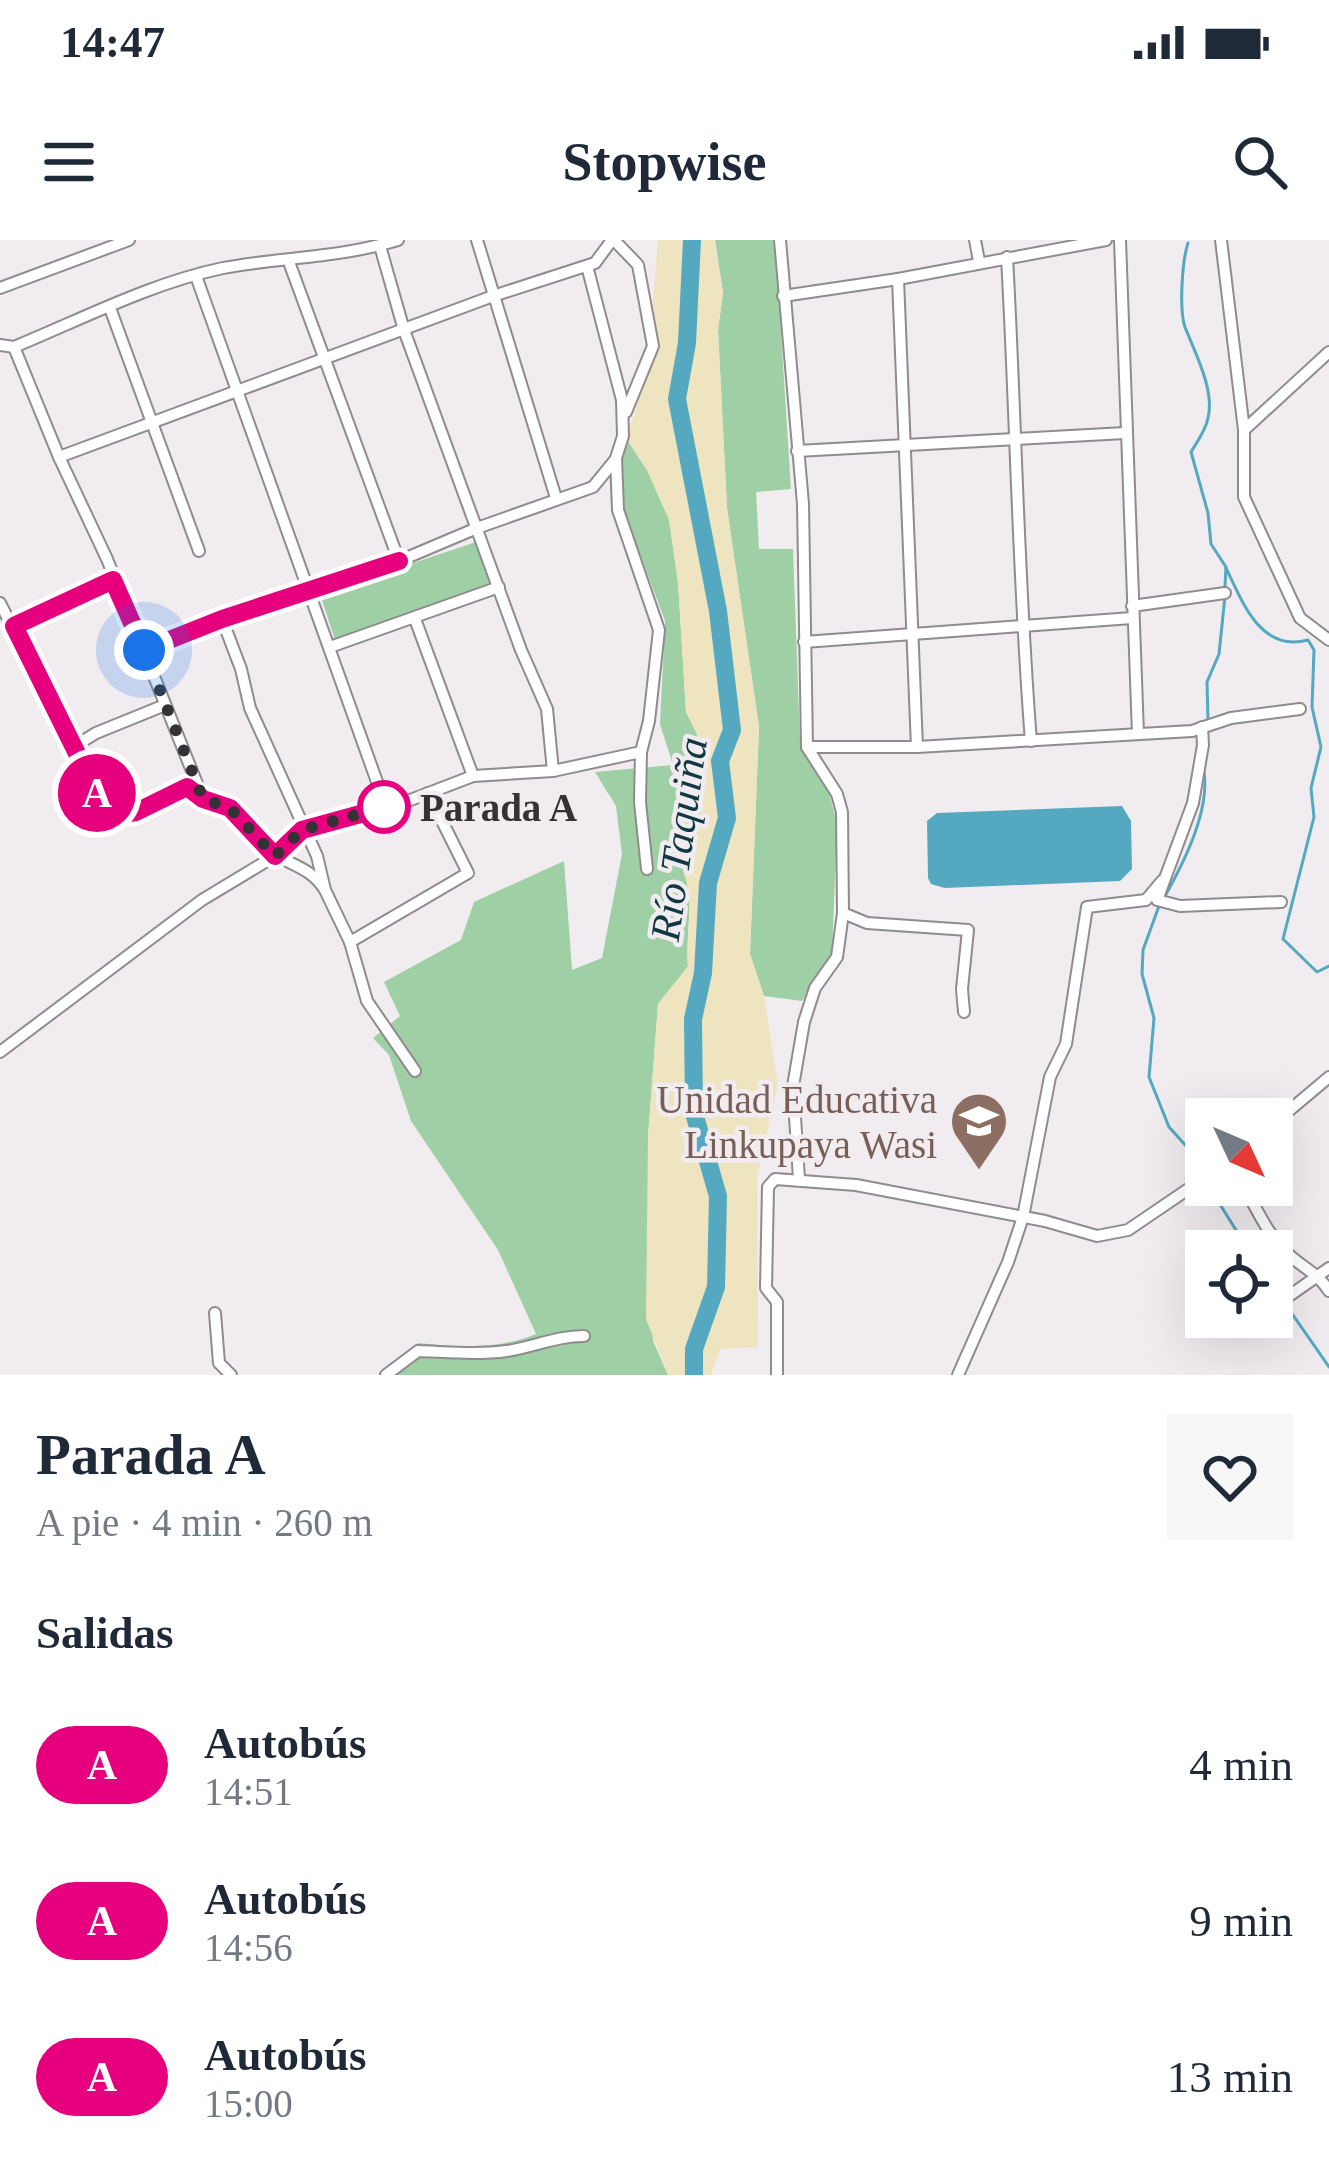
<!DOCTYPE html>
<html lang="es">
<meta charset="utf-8">
<style>
:root{--surface:#fff;--page:#f6f6f7;--text:#1f2937;--muted:#747a83}
body{margin:0;font-family:Georgia,serif;background:var(--page);color:var(--text);height:100vh;display:flex;flex-direction:column;font-size:45px;white-space:nowrap}
*{box-sizing:border-box;margin:0}
p{font-size:39px;color:var(--muted)}
.icon{flex:none;width:66px;height:66px;fill:none;stroke:currentColor;stroke-width:2;stroke-linecap:round;stroke-linejoin:round}
.map{position:relative;height:1135px;overflow:hidden}
.drawer{display:flex;flex-direction:column;background:var(--surface);flex:1}
.drawer>*{flex:none}
.badge{padding:0 24px;border-radius:39px;font-size:42px;line-height:78px}
.needle{width:78px;rotate:134deg}
.buttons{position:absolute;left:1185px;top:858px;display:grid;gap:24px}
.buttons a{display:grid;place-items:center;width:108px;height:108px;border-radius:0px;background:var(--surface);box-shadow:0 12px 48px #0002;font-size:60px}
.you{position:absolute;width:60px;height:60px;margin:-30px;border:9px solid #fff;border-radius:50%;background:#1a73e8;box-shadow:0 0 0 18px #1a73e833}
.map>.badge{position:absolute;translate:-50% -50%;box-shadow:0 0 0 6px #fff}
h2{padding:0 36px;font-size:45px;line-height:108px}
.round{display:grid;place-items:center;flex:none;width:126px;height:126px;border-radius:0px;background:var(--page)}
.summary{display:flex;align-items:center;justify-content:space-between;height:204px;padding:0 36px}
h1{font-size:57px;font-weight:600;line-height:90px}
ul{padding:0;list-style:none}
li{display:flex;align-items:center;gap:36px;height:156px;padding:0 36px}
li div{flex:1}
li b{display:block;font-size:45px}
li em{font-style:normal}
li .badge{min-width:132px;font-weight:700;text-align:center}
.status{display:flex;justify-content:space-between;align-items:center;height:84px;padding:0 60px;background:var(--surface);direction:ltr}
.status svg{height:33px;fill:currentColor}
header{display:flex;justify-content:space-between;align-items:center;height:156px;padding:0 36px;background:var(--surface);font-size:54px;font-weight:600}
.map>svg:first-child{display:block}
.green{fill:#9fcfa4}
.sand{fill:#eee4bf}
.water{fill:#54a9c0}
.lines{fill:none;stroke-linecap:round;stroke-linejoin:round}
.stream{stroke:#54a9c0;stroke-width:3}
.river{stroke:#54a9c0;stroke-width:18}
.minor-casing{stroke:#8f8b8f;stroke-width:14}
.minor{stroke:#fff;stroke-width:10}
.line-casing{stroke:#fff;stroke-width:27}
.line{stroke:#e6007e;stroke-width:18}
.walk{stroke:#343234;stroke-width:12;stroke-dasharray:0 21.6}
.stop-dot{fill:#fff;stroke:#e6007e;stroke-width:6}
.labels{text-anchor:middle;dominant-baseline:central;stroke-width:9;stroke-linejoin:round;paint-order:stroke}
.stop-label{font-size:39px;font-weight:bold;fill:#343234;stroke:#f1ecf0;text-anchor:start}
.education-label{font-size:39px;fill:#785e54;stroke:#f1ecf0;text-anchor:end}
.water-label{font-size:42px;font-style:italic;fill:#113943;stroke:#f1ecf0}
</style>
<div class="status"><b>14:47</b><svg viewBox="0 0 49 12"><path d="M0 12V9h3v3zM5 12V6h3v6zM10 12V3h3v9zM15 12V0h3v12zM26 1h20v11H26zM47 4h2v5h-2z"/></svg></div>
<header><svg class="icon" aria-label="menu" viewBox="0 0 24 24"><path d="M4 6h16M4 12h16M4 18h16"/></svg>Stopwise<svg class="icon" aria-label="search" viewBox="0 0 24 24"><circle cx="10" cy="10" r="6"/><path d="M15 15l6 6"/></svg></header>
<div class="map">
<svg width="1329" height="1135" viewBox="0 0 1329 1135">
<rect width="100%" height="100%" fill="#f1ecf0"/>
<g class="green">
<polygon points="715,0 775,0 791,249 756,252 759,309 793,309 800,502 827,546 837,582 832,716 802,761 764,756 750,714 759,487 727,268 718,90 723,52"/>
<path d="M626 198 647 230 669 279 678 342 686 472 697 494 701 572 696 607 684 633C695 663 685 694 688 727L658 764 648 897 653 1101 668 1135H391L418 1103C460 1107 497 1110 536 1094L498 1010 411 881 389 815 373 798 400 776 384 742 461 700 474 662 564 621 572 730 602 718 622 614 616 566 595 532 673 525 660 484 665 381 622 265 621 215Z"/>
<polygon points="476,302 491,346 335,400 320,354"/>
</g>
<path class="sand" d="M658 0H714L723 53 718 90 727 268 759 487 750 714 764 756 778 845 757 937 758 1107 720 1109 711 1135H668L646 1079 648 897 658 764 688 726C685 694 695 663 684 633L696 607 701 572 697 494 686 472 678 342 669 280 647 230 626 198 658 106 653 62Z"/>
<polygon class="water" points="1122,566 1131,581 1132,629 1120,641 945,648 931,644 928,638 927,581 937,573"/>
<g class="lines">
<g class="stream">
<path d="M1188 3C1182 21 1179 70 1185 87 1195 113 1215 150 1208 178 1206 190 1197 202 1191 212L1208 273 1211 304 1226 327 1225 346"/>
<path d="M1226 328C1243 363 1261 413 1308 400L1314 410 1312 467 1321 507 1311 548 1314 577 1283 699 1317 732 1329 726"/>
<polyline points="1208,481 1207,442 1219,414 1225,356"/>
<path d="M1164 658C1183 624 1210 572 1204 532"/>
<polyline points="1159,666 1143,710 1142,734 1154,778 1149,837 1169,887 1196,917 1202,936"/>
<polyline points="1208,945 1249,1011"/>
<polyline points="1286,1065 1329,1127"/>
</g>
<polyline class="river" points="692,0 687,103 677,159 718,371 732,490 720,521 727,578 708,643 703,733 693,779 694,873 718,956 716,1047 694,1109 694,1135"/>
<defs>
<g id="minor">
<polyline points="477,0 556,258"/>
<polyline points="614,0 638,25 653,106 626,172"/>
<polyline points="780,0 803,264 807,507 837,554 842,572 843,673 867,683 968,690 962,749 964,772"/>
<polyline points="975,0 979,21"/>
<polyline points="1120,0 1138,494"/>
<polyline points="1221,0 1244,190 1244,257 1300,378 1329,400"/>
<polyline points="380,6 404,90 521,410 547,469 553,531"/>
<path d="M1007 17C1016 179 1018 340 1031 501"/>
<polyline points="289,22 399,321"/>
<polyline points="587,26 622,160 623,196 616,218 618,270 659,390 649,481 641,512 640,562 647,629"/>
<polyline points="196,36 386,567"/>
<polyline points="898,39 917,507"/>
<polyline points="0,48 129,0"/>
<polyline points="783,56 898,39 1106,0"/>
<polyline points="110,68 199,311"/>
<path d="M0 105 14 107C82 79 151 43 223 28 282 17 340 18 398 0"/>
<polyline points="14,107 59,217 107,319 202,556"/>
<polyline points="1244,190 1329,112"/>
<polyline points="797,211 1125,193"/>
<polyline points="59,217 493,56 595,23 612,0"/>
<path d="M0 363 98 556 117 575 136 572 187 547C201 558 216 560 231 568 251 580 259 607 279 617 298 627 313 631 325 650"/>
<polyline points="1132,366 1225,353"/>
<polyline points="222,379 241,429 250,468 317,616 325,650 350,702 367,761 415,831"/>
<polyline points="415,379 473,536"/>
<polyline points="14,386 113,340"/>
<polyline points="804,402 1132,378"/>
<polyline points="330,407 499,347"/>
<polyline points="144,410 222,379 399,321 477,288 593,247 615,220"/>
<polyline points="1202,487 1203,505 1193,563 1157,660 1180,666 1281,662"/>
<polyline points="75,506 96,493 165,465"/>
<polyline points="807,507 917,507 1192,491 1231,478 1300,469"/>
<polyline points="350,702 468,633 428,553"/>
<polyline points="0,812 202,660 275,616 302,590 400,564 473,536 553,531 641,512"/>
<polyline points="1272,885 1329,837"/>
<polyline points="799,939 793,846 804,782 815,748 837,717 843,673"/>
<path d="M1243 945C1256 967 1267 994 1286 1012 1301 1027 1317 1032 1329 1051"/>
<polyline points="1272,1068 1329,1028"/>
<polyline points="215,1073 219,1123 231,1135"/>
<polyline points="1238,1089 1258,1077"/>
<path d="M386 1135 418 1111C448 1112 477 1115 507 1111 534 1107 556 1096 584 1096"/>
<polyline points="777,1135 777,1062 766,1048 768,947 775,939 856,945 1045,981 1097,996 1128,990 1206,937"/>
<polyline points="958,1135 1008,1022 1023,977 1050,837 1066,804 1087,667 1146,660 1162,641"/>
</g>
</defs>
<use href="#minor" class="minor-casing"/>
<use href="#minor" class="minor"/>
</g>
<g class="lines">
<defs>
<polyline id="line" points="386,567 302,590 275,616 230,568 203,559 187,547 136,572 117,575 98,556 14,386 113,340 144,410 222,379 399,321"/>
</defs>
<use href="#line" class="line-casing"/>
<use href="#line" class="line"/>
<polyline class="walk" points="144,410 203,559 230,568 275,616 302,590 384,567"/>
</g>
<defs>
<symbol id="school-pin" viewBox="-11 -11 22 30"><path d="M0 17L-7.5 6A9.5 9.5 0 1 1 7.5 6Z" fill="#8d6e63" stroke="#f1ecf0"/><path d="M0-5L7-2L0 1L-7-2ZM-4 1L0 2.5L4 1V4Q0 6-4 4Z" fill="#fff"/></symbol>
</defs>
<g fill-rule="evenodd">
<use href="#school-pin" x="946" y="848" width="66" height="90"/>
</g>
<circle class="stop-dot" cx="384" cy="567" r="24"/>
<g class="labels">
<g class="stop-label">
<text x="420" y="567">Parada A</text>
</g>
<g class="education-label">
<text x="937" y="859">Unidad Educativa<tspan x="937" dy="45">Linkupaya Wasi</tspan></text>
</g>
<g class="water-label">
<text transform="translate(679 599) rotate(-82)">Río Taquiña</text>
</g>
</g>
</svg>
<div class="buttons">
<a><svg class="needle" viewBox="-14 -14 28 28"><path d="M0-13l5 13h-10z" fill="#e53935"/><path d="M0 13l5-13h-10z" fill="#747a83"/></svg></a>
<a><svg class="icon" aria-label="locate" viewBox="0 0 24 24"><circle cx="12" cy="12" r="6"/><path d="M12 2v4M12 18v4M2 12h4M18 12h4"/></svg></a>
</div>
<div class="you" style="left:144px;top:410px"></div>
<b class="badge" style="left:97px;top:553px;background:#e6007e;color:#fff">A</b>
</div>
<section class="drawer">
<div class="summary"><div><h1>Parada A</h1><p>A pie · 4 min · 260 m</p></div><a class="round"><svg class="icon" aria-label="heart" viewBox="0 0 24 24"><path d="M12 20l-8-8c-3-5 5-10 8-4 3-6 11-1 8 4z"/></svg></a></div>
<h2>Salidas</h2>
<ul>
<li><span class="badge" style="background:#e6007e;color:#fff">A</span><div><b>Autobús</b><p>14:51</p></div><em>4 min</em></li>
<li><span class="badge" style="background:#e6007e;color:#fff">A</span><div><b>Autobús</b><p>14:56</p></div><em>9 min</em></li>
<li><span class="badge" style="background:#e6007e;color:#fff">A</span><div><b>Autobús</b><p>15:00</p></div><em>13 min</em></li>
</ul>
</section>
